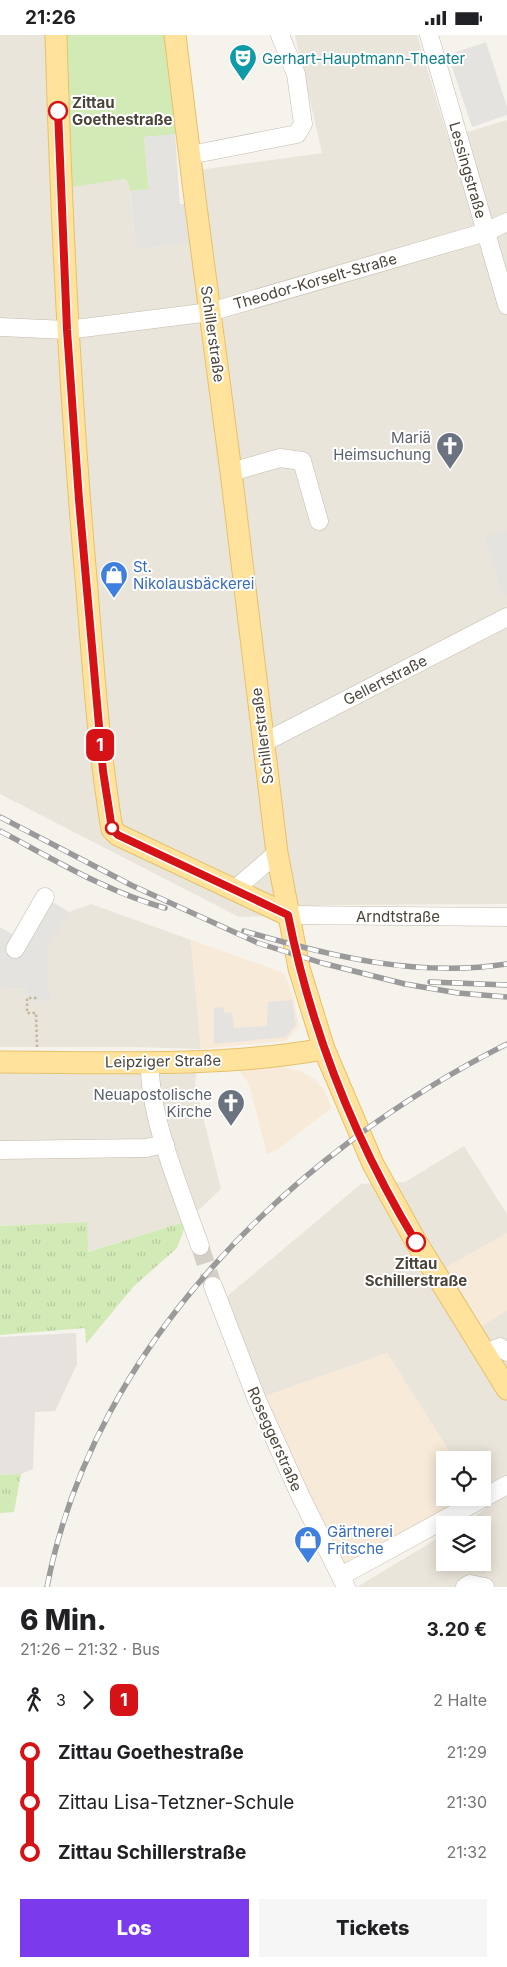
<!DOCTYPE html>
<html lang="de">
<meta charset="utf-8">
<style>
:root{--surface:#fff;--page:#f6f6f6;--text:#202124;--muted:#757577;--accent:#7c3aed}
body{margin:0;font-family:Inter,sans-serif;background:var(--page);color:var(--text);height:100vh;display:flex;flex-direction:column;font-size:19px;white-space:nowrap}
*{box-sizing:border-box;margin:0}
p{font-size:16px;color:var(--muted)}
.icon{flex:none;width:28px;height:28px;fill:none;stroke:currentColor;stroke-width:2;stroke-linecap:round;stroke-linejoin:round}
.map{position:relative;height:1552px;overflow:hidden}
.drawer{display:flex;flex-direction:column;background:var(--surface);flex:1}
.drawer>*{flex:none}
.badge{padding:0 10px;border-radius:8px;font-size:18px;line-height:32px}
.buttons{position:absolute;left:436px;top:1416px;display:grid;gap:10px}
.buttons a{display:grid;place-items:center;width:55px;height:55px;border-radius:0px;background:var(--surface);box-shadow:0 2px 12px #0003;font-size:25px}
.map>.badge{position:absolute;translate:-50% -50%;box-shadow:0 0 0 2px #fff}
.legs{display:flex;align-items:center;gap:8px;height:55px;padding:0 20px;font-size:16px}
.legs p{margin-inline-start:auto}
.overview{display:flex;align-items:center;justify-content:space-between;height:85px;padding:0 20px}
h1{font-size:28px;font-weight:800;line-height:38px}
.primary-button{display:flex;gap:10px;margin-top:auto;padding:10px 20px}
.primary-button a{flex:1;height:58px;border-radius:0px;background:var(--accent);color:#fff;font-size:20px;font-weight:800;line-height:58px;text-align:center}
.primary-button a+a{background:var(--page);color:var(--text)}
ul{padding:0 20px;list-style:none}
li{display:flex;align-items:center;gap:18px;height:50px;font-size:19px}
li i{display:grid;place-items:center;width:8px;height:100%;margin:0 6px;background:currentColor}
li i::after{content:'';width:12px;height:12px;margin:-6px;border:4px solid;border-radius:50%;background:var(--surface)}
li p{margin-inline-start:auto}
li:first-child i{background:linear-gradient(#0000 50%,currentColor 0)}
li:last-child i{background:linear-gradient(currentColor 50%,#0000 0)}
.status{display:flex;justify-content:space-between;align-items:center;height:35px;padding:0 25px;background:var(--surface);direction:ltr}
.status svg{height:14px;fill:currentColor}
.map>svg:first-child{display:block}
.residential{fill:#eae5da}
.commercial{fill:#f7ead8}
.industrial{fill:#e6e2dd}
.grass{fill:url(#grass-tufts)}
.garden{fill:#d2eab5}
.parking{fill:#e5e3e0}
.lines{fill:none;stroke-linecap:round;stroke-linejoin:round}
.minor-tunnel{stroke:#d4d0c8;stroke-width:18;stroke-dasharray:18 9;stroke-linecap:butt}
.minor-casing{stroke:#c2bbae;stroke-width:19}
.major-casing{stroke:#e6c16a;stroke-width:23}
.path{stroke:#c4b79f;stroke-width:2.5;stroke-dasharray:2.5 2.5;stroke-linecap:butt}
.minor{stroke:#fff;stroke-width:18}
.major{stroke:#ffe39c;stroke-width:21}
.rail-casing{stroke:#9a9a9a;stroke-width:5.5}
.rail{stroke:#fff;stroke-width:4;stroke-dasharray:11;stroke-linecap:butt}
.line-1-casing{stroke:#fff;stroke-width:11}
.line-1{stroke:#d51317;stroke-width:8}
.stop-1-dot{fill:#fff;stroke:#d51317;stroke-width:2.5}
.labels{text-anchor:middle;dominant-baseline:central;stroke-width:4;stroke-linejoin:round;paint-order:stroke}
.culture-label{font-size:15px;fill:#0d838f;stroke:#fff;text-anchor:start}
.stop-label{font-size:15px;font-weight:bold;fill:#4b4439;stroke:#fff;text-anchor:start}
.street-label{font-size:15px;fill:#4b4439;stroke:#fff}
.worship-label{font-size:15px;fill:#5b616d;stroke:#fff;text-anchor:end}
.shop-label{font-size:15px;fill:#366cbe;stroke:#fff;text-anchor:start}
</style>
<div class="status"><b>21:26</b><svg viewBox="0 0 49 12"><path d="M0 12V9h3v3zM5 12V6h3v6zM10 12V3h3v9zM15 12V0h3v12zM26 1h20v11H26zM47 4h2v5h-2z"/></svg></div>
<div class="map">
<svg width="507" height="1552" viewBox="0 0 507 1552">
<defs>
<pattern id="grass-tufts" width="24" height="20" patternUnits="userSpaceOnUse" patternTransform="scale(1.25)"><rect width="24" height="20" fill="#d2eab5"/><path d="M3 7l-1-3M5 7V3M7 7l1-3M15 17l-1-3M17 17v-4M19 17l1-3" fill="none" stroke="#b6ca9c"/></pattern>
</defs>
<rect width="100%" height="100%" fill="#f6f3ec"/>
<g class="residential">
<polygon points="0,0 51,0 60,153 125,144 129,149 136,214 209,205 199,135 322,118 295,0 417,0 448,103 507,85 507,869 323,870 268,881 239,882 0,759"/>
<polygon points="91,869 191,905 201,1014 133,1012 0,1012 0,954 27,953 50,966 49,910 69,877"/>
<polygon points="197,1035 195,1049 221,1154 187,1186 87,1217 87,1187 0,1191 0,1037"/>
<polygon points="464,1111 507,1179 507,1198 447,1232 482,1291 507,1275 507,1552 357,1552 445,1499 445,1528 482,1528 482,1490 461,1490 486,1474 481,1465 482,1462 482,1425 455,1425 387,1318 263,1362 225,1263 361,1149 405,1147"/>
</g>
<g class="commercial">
<polygon points="191,905 284,938 294,964 299,992 286,1006 201,1014"/>
<polygon points="283,1032 300,1036 313,1043 323,1053 332,1073 278,1114 267,1119 249,1049 238,1034"/>
<polygon points="507,1198 507,1275 482,1291 447,1232"/>
<polygon points="387,1318 455,1425 445,1425 445,1462 476,1463 343,1535 263,1362"/>
</g>
<polygon class="industrial" points="76,1298 77,1329 55,1376 35,1377 33,1434 21,1439 0,1440 0,1302"/>
<g class="grass">
<polygon points="187,1186 177,1213 133,1252 86,1309 85,1293 0,1300 0,1191 87,1187 88,1217"/>
<polygon points="21,1439 14,1477 0,1478 0,1440"/>
</g>
<polygon class="garden" points="67,0 165,0 179,99 144,102 149,154 130,156 129,149 125,144 71,152"/>
<g class="parking">
<polygon points="486,7 507,72 507,80 472,92 448,20"/>
<polygon points="175,99 180,169 185,169 190,208 136,214 130,156 149,154 144,102"/>
<polygon points="507,495 507,559 503,560 485,502"/>
<polygon points="51,866 69,877 49,911 50,966 27,966 27,953 0,954 0,892 26,908"/>
<polygon points="292,965 296,990 286,1002 214,1009 214,973 223,972 224,978 232,977 234,993 267,991 268,967"/>
</g>
<g class="lines">
<polyline class="minor-tunnel" points="200,1211 213,1251"/>
<defs>
<g id="minor">
<polyline points="429,0 507,270"/>
<polyline points="190,120 297,99 303,89 296,39 280,0"/>
<polyline points="0,292 67,295 210,277 486,197 507,187"/>
<polyline points="231,437 280,423 302,426 319,486"/>
<polyline points="263,708 507,582"/>
<polyline points="234,855 277,818"/>
<polyline points="288,880 507,882"/>
<polyline points="15,914 45,862"/>
<path d="M150 1027C148 1081 182 1159 200 1211"/>
<polyline points="0,1115 146,1113 165,1109"/>
<polyline points="213,1251 257,1365 300,1460 346,1552"/>
<polyline points="485,1318 500,1312 507,1317"/>
<polyline points="341,1541 507,1450"/>
<polyline points="465,1552 470,1549 485,1552"/>
</g>
<g id="major">
<path d="M56 0C61 181 70 362 86 543 93 627 98 711 112 794L118 800 288 880"/>
<polyline points="175,0 195,164 231,437 277,818 299,933 324,1014 373,1129 415,1205 507,1354"/>
<path d="M0 1027C108 1027 218 1033 324 1014"/>
</g>
</defs>
<use href="#minor" class="minor-casing"/>
<use href="#major" class="major-casing"/>
<g class="path">
<polyline points="37,1012 36,978 27,978 27,963 38,963"/>
<polyline points="478,1528 483,1537"/>
</g>
<use href="#minor" class="minor"/>
<use href="#major" class="major"/>
<defs>
<g id="rail">
<polyline points="0,782 131,850 258,908 322,928 405,949 458,958 507,962"/>
<path d="M0 796C53 824 107 857 165 873"/>
<path d="M244 896C330 921 417 943 507 929"/>
<polyline points="430,947 507,950"/>
<path d="M47 1552C94 1309 293 1117 507 1009"/>
</g>
</defs>
<use href="#rail" class="rail-casing"/>
<use href="#rail" class="rail"/>
</g>
<g class="lines">
<defs>
<path id="line-1" d="M58 76 67 295 79 465 103 736 112 794 118 800 288 880C311 995 355 1106 416 1207"/>
</defs>
<use href="#line-1" class="line-1-casing"/>
<use href="#line-1" class="line-1"/>
</g>
<defs>
<symbol id="theatre-pin" viewBox="-11 -11 22 30"><path d="M0 17L-7.5 6A9.5 9.5 0 1 1 7.5 6Z" fill="#0f9aa8" stroke="#fff"/><path d="M-5-5.5Q0-4 5-5.5V0Q5 5 0 6Q-5 5-5 0ZM-3.3-2.5H-1v1.5H-3.3ZM1-2.5H3.3v1.5H1ZM-2.8 1Q0 5.5 2.8 1Z" fill="#fff"/></symbol>
<symbol id="church-pin" viewBox="-11 -11 22 30"><path d="M0 17L-7.5 6A9.5 9.5 0 1 1 7.5 6Z" fill="#6b7280" stroke="#fff"/><path d="M-1.2-6h2.4v3.5h3.3v2.4h-3.3V6h-2.4V-.1h-3.3v-2.4h3.3Z" fill="#fff"/></symbol>
<symbol id="shop-pin" viewBox="-11 -11 22 30"><path d="M0 17L-7.5 6A9.5 9.5 0 1 1 7.5 6Z" fill="#3f7fe0" stroke="#fff"/><path d="M-5-2.5h2.3a2.7 3.5 0 0 1 5.4 0H5L5.5 6h-11ZM-1.5-2.5h3a1.5 2.3 0 0 0-3 0Z" fill="#fff"/></symbol>
</defs>
<g fill-rule="evenodd">
<use href="#theatre-pin" x="227" y="7" width="32" height="43"/>
<use href="#church-pin" x="434" y="395" width="32" height="43"/>
<use href="#shop-pin" x="98" y="524" width="32" height="43"/>
<use href="#church-pin" x="215" y="1052" width="32" height="43"/>
<use href="#shop-pin" x="292" y="1489" width="32" height="43"/>
</g>
<g class="stop-1-dot">
<circle cx="58" cy="76" r="9"/>
<circle cx="112" cy="793" r="6"/>
<circle cx="416" cy="1207" r="9"/>
</g>
<g class="labels">
<g class="culture-label">
<text x="262" y="23">Gerhart-Hauptmann-Theater</text>
</g>
<g class="stop-label">
<text x="72" y="67">Zittau<tspan x="72" dy="17">Goethestraße</tspan></text>
<text x="416" y="1228" text-anchor="middle">Zittau<tspan x="416" dy="17">Schillerstraße</tspan></text>
</g>
<g class="street-label">
<text transform="translate(468 135) rotate(74)">Lessingstraße</text>
<text transform="translate(315 246) rotate(-16)">Theodor-Korselt-Straße</text>
<text transform="translate(213 299) rotate(82)">Schillerstraße</text>
<text transform="translate(385 645) rotate(-27)">Gellertstraße</text>
<text transform="translate(262 701) rotate(-97)">Schillerstraße</text>
<text x="398" y="881">Arndtstraße</text>
<text transform="translate(163 1026) rotate(-1)">Leipziger Straße</text>
<text transform="translate(275 1404) rotate(66)">Roseggerstraße</text>
</g>
<g class="worship-label">
<text x="431" y="402">Mariä<tspan x="431" dy="17">Heimsuchung</tspan></text>
<text x="212" y="1059">Neuapostolische<tspan x="212" dy="17">Kirche</tspan></text>
</g>
<g class="shop-label">
<text x="133" y="531">St.<tspan x="133" dy="17">Nikolausbäckerei</tspan></text>
<text x="327" y="1496">Gärtnerei<tspan x="327" dy="17">Fritsche</tspan></text>
</g>
</g>
</svg>
<div class="buttons">
<a><svg class="icon" aria-label="locate" viewBox="0 0 24 24"><circle cx="12" cy="12" r="6"/><path d="M12 2v4M12 18v4M2 12h4M18 12h4"/></svg></a>
<a><svg class="icon" aria-label="layers" viewBox="0 0 24 24"><path d="M12 4l9 5-9 5-9-5zM3 14l9 5 9-5"/></svg></a>
</div>
<b class="badge" style="left:100px;top:710px;background:#d51317;color:#fff">1</b>
</div>
<section class="drawer">
<div class="overview"><div><h1>6 Min.</h1><p>21:26 – 21:32 · Bus</p></div><b>3.20 €</b></div>
<div class="legs"><svg class="icon" aria-label="walk" viewBox="0 0 24 24"><circle cx="13" cy="4" r="2"/><path d="M13 8l-2 6 4 7M11 14l-3 7M7 12l3-4h3l4 4"/></svg>3<svg class="icon" aria-label="forward" viewBox="0 0 24 24"><path d="M9 5l7 7-7 7"/></svg><b class="badge" style="background:#d51317;color:#fff">1</b><p>2 Halte</p></div>
<ul>
<li><i style="color:#d51317"></i><b>Zittau Goethestraße</b><p>21:29</p></li>
<li><i style="color:#d51317"></i><span>Zittau Lisa-Tetzner-Schule</span><p>21:30</p></li>
<li><i style="color:#d51317"></i><b>Zittau Schillerstraße</b><p>21:32</p></li>
</ul>
<div class="primary-button"><a>Los</a><a>Tickets</a></div>
</section>
